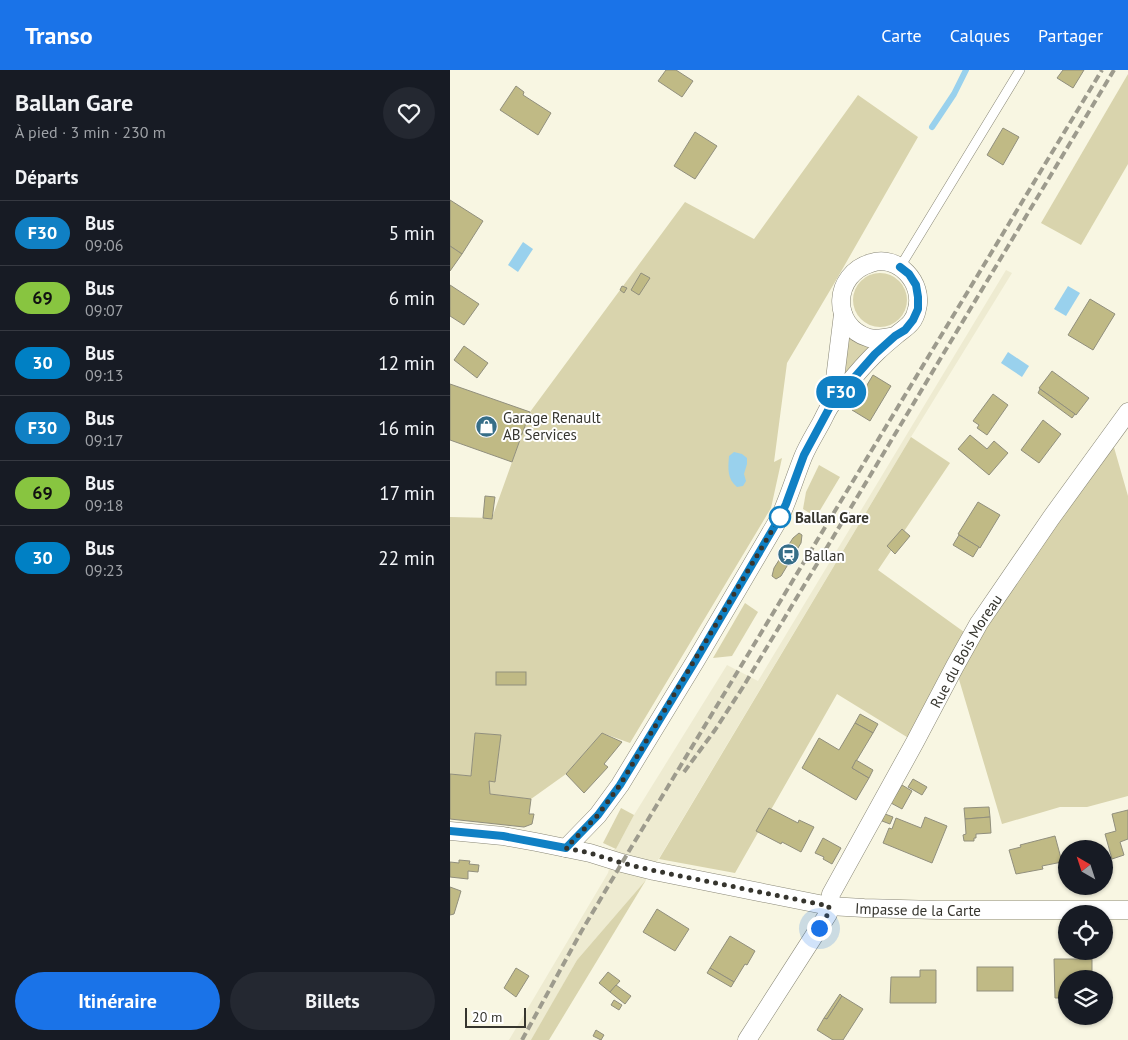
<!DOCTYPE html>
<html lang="fr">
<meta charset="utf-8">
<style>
:root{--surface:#171b24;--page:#242831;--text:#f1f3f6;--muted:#9ea1a6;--line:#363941;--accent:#1a73e8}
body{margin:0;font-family:"PT Sans",sans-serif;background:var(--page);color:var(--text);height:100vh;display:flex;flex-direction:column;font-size:19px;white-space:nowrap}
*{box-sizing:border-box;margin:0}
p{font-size:16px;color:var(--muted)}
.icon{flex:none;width:28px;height:28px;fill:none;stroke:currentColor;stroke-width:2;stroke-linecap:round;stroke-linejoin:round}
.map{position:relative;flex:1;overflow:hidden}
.side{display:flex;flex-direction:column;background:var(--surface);width:450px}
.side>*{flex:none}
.badge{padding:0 10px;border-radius:16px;font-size:18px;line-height:32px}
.needle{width:32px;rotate:321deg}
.controls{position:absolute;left:608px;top:770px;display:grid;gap:10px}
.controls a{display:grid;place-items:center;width:55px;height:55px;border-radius:50%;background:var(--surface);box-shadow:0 1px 4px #0004;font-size:25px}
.scale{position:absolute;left:15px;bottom:12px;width:61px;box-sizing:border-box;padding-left:5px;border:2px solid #36352e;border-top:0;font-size:14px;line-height:18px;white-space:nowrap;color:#36352e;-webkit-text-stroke:4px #fff;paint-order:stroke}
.you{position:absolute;width:25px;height:25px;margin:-12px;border:4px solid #fff;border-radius:50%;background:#1a73e8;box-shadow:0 0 0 8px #1a73e833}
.map>.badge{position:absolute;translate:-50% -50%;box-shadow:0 0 0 2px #fff}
h2{padding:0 15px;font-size:19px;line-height:45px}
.round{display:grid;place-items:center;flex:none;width:52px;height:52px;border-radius:26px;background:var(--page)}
.headline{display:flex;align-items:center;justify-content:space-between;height:85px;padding:0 15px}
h1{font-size:24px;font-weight:700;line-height:38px}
.action{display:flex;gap:10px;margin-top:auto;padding:10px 15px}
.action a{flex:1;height:58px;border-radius:30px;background:var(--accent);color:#fff;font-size:20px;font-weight:700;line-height:58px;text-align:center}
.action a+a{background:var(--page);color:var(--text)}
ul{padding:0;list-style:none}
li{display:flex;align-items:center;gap:15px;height:65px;padding:0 15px;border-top:1px solid var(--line)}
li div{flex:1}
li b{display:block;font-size:19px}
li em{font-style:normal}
li .badge{min-width:55px;font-weight:700;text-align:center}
header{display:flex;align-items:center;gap:30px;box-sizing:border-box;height:70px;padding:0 25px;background:var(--accent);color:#fff}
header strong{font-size:24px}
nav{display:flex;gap:28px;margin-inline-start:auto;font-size:18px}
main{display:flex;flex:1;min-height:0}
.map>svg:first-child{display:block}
.built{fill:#eeebd1}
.green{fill:#d9d4ad}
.water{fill:#99d1ed}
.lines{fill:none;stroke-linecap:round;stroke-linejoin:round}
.stream{stroke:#99d1ed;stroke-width:6}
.building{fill:#c0ba85;stroke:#918f7d}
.service-casing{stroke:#898776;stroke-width:10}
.minor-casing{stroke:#898776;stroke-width:19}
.service{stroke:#fff;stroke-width:9}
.minor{stroke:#fff;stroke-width:18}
.rail{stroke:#9d9b8d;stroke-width:4;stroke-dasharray:8 4;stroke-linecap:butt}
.line-casing{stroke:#fff;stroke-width:11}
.line{stroke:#1080c4;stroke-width:8}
.walk{stroke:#36352e;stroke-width:5;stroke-dasharray:0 9}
.stop-dot{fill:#fff;stroke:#1080c4;stroke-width:2.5}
.labels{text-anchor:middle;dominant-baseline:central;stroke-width:4;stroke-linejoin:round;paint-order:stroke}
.poi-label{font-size:15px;fill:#36352e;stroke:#fff;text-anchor:start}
.stop-label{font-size:15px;font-weight:bold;fill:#36352e;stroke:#fff;text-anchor:start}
.street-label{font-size:15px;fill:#36352e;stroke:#fff}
</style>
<header>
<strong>Transo</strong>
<nav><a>Carte</a><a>Calques</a><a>Partager</a></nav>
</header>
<main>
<section class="side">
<div class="headline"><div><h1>Ballan Gare</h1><p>À pied · 3 min · 230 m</p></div><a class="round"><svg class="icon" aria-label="heart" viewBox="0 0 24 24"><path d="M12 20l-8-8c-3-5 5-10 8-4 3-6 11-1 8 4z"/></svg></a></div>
<h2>Départs</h2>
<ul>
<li><span class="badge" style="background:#1080c4;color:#fff">F30</span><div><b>Bus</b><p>09:06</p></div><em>5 min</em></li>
<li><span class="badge" style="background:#88c540;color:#111">69</span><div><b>Bus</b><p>09:07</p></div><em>6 min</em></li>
<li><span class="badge" style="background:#0080c4;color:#fff">30</span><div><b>Bus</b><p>09:13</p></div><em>12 min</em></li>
<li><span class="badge" style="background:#1080c4;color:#fff">F30</span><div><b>Bus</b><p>09:17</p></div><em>16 min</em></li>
<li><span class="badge" style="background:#88c540;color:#111">69</span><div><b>Bus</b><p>09:18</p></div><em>17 min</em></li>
<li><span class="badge" style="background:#0080c4;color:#fff">30</span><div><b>Bus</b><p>09:23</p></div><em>22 min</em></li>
</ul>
<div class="action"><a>Itinéraire</a><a>Billets</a></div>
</section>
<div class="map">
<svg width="678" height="970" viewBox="0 0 678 970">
<rect width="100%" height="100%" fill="#f8f6e2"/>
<polygon class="built" points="556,200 562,203 461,367 196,810 127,890 82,970 59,970 158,803 164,779 166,779 184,745 277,595 308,611"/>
<g class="green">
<polygon points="678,4 678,94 631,175 591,153"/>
<polygon points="408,25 468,67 385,212 337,293 324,392 332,388 321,438 180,673 152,663 116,704 81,729 40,724 39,711 45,711 51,665 25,663 21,706 0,704 0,447 42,448 80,342 235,132 304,169"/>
<circle cx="430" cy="230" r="27"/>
<polygon points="396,265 407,272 419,276 408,290 392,313"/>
<polygon points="461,367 500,393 428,500 521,567 661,367 678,426 678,726 637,737 610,737 552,754 505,596 465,672 387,624 285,803 209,789"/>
<polygon points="369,395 390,407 366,447 353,439 356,422"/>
<polygon points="295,533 308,542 282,586 263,588"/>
<polygon points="171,738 184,745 166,779 153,773"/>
<polygon points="196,810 99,970 81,970 127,890"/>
</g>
<g class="water">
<polygon points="73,172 83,179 68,202 58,195"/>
<polygon points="618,216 630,223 616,246 604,239"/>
<polygon points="558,282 579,296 572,307 551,293"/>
<path d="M284 382 292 384 297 388V394L294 404 296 411 293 416 287 417C277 409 278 398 279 386Z"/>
</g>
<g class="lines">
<polyline class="stream" points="482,57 504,24 516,0"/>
</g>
<g class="building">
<polygon points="216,0 226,0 243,11 232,27 208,11"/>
<polygon points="613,0 634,0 623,18 607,8"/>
<polygon points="66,16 74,22 73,25 101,43 88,65 50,40"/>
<polygon points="553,58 569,67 553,95 537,85"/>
<polygon points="245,62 267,76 245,109 224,96"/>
<polygon points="0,130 33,151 12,184 0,176"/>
<polygon points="0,176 12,184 0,201"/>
<polygon points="191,203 200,208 189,225 181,220"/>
<polygon points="0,215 29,234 14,255 0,246"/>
<polygon points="172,216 177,218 174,223 170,220"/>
<polygon points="640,229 665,244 643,280 618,265"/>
<polygon points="14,276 38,293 27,308 4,290"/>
<polygon points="602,301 639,328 626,345 589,318"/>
<polygon points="423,305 441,316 420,351 402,340"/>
<polygon points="0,314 80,342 62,392 0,370"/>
<polygon points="590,319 625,344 622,348 588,323"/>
<polygon points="543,324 558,335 537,365 527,358 529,355 523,351"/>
<polygon points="593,350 611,364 589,393 571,380"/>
<polygon points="520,365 537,379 544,371 558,383 539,405 508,379"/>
<polygon points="35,426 45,427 42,449 33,448"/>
<polygon points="528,432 550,445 530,478 508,464"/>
<polygon points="452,459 460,466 445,484 437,476"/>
<polygon points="349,463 352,465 351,473 331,506 326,509 322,506 324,498 343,468"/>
<polygon points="509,465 529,477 523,487 503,475"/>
<rect x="46" y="602" width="30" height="13"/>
<polygon points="410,644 428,654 423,663 405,653"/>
<polygon points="405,653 423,663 402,698 419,708 406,730 352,698 369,668 389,680"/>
<polygon points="25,663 51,665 45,712 39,711 40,724 81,729 79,744 84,744 82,754 74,757 0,749 0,704 21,706"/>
<polygon points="152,663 172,672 154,694 158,697 134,723 116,704"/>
<polygon points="406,690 423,700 419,708 402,698"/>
<polygon points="463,709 477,717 472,725 458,717"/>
<polygon points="452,715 462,721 452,739 441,733"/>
<polygon points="539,737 540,747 515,749 514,738"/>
<polygon points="319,738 348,753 349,750 364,757 351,782 332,772 331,774 306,761"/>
<polygon points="678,740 678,769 670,772 674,785 662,789 655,764 666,761 662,744"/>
<polygon points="435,744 443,747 440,754 432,751"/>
<polygon points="475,747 497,756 482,793 433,773 439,758 442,759 446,748 471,758"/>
<polygon points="540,747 541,763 526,764 526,768 524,768 524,771 514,771 513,765 516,764 515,749"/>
<polygon points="605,766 612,792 592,796 593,799 566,804 559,780 571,777 570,775"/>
<polygon points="373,768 391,778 382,794 373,789 374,787 365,783"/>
<polygon points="9,790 20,791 19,794 29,795 28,802 18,801 18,809 0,807 0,792 9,793"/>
<polygon points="0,817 11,821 4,844 0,845"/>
<polygon points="207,839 239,859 225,881 193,862"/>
<polygon points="280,866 305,881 297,895 295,894 284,912 260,898"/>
<polygon points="604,889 642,889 642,909 616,909 616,928 605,928"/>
<rect x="527" y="897" width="36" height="24"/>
<polygon points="66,898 79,906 66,927 54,918"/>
<polygon points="260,898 284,912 281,917 257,903"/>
<polygon points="470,900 486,900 486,933 440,933 441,907 470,907"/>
<polygon points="158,902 170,911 160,922 149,913"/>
<polygon points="166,915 181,926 175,934 160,922"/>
<polygon points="390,924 392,926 377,949 374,948"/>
<polygon points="392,926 413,939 393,970 383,970 367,960 374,948 377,949"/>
<polygon points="164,930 172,935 169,940 161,935"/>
<polygon points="146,960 154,965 151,970 143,966"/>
</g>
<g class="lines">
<defs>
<polyline id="service" points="450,197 570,0"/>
<g id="minor">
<polyline points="382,333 393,244"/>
<path id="s1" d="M0 761 53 766 86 772 140 783 172 793 204 801 379 836 414 838 487 840H678"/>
<path d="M116 778 148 745 170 715 246 590 330 447C339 427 345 407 353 387 358 375 365 364 371 353 375 346 378 337 384 331 398 314 411 297 427 282 432 277 438 272 444 267 454 258 464 255 467 239 474 213 448 184 421 193 383 204 380 256 419 268 427 270 436 268 445 266"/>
<path id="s2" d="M297 970 378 844 381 824 465 672 505 596 529 553 601 448 678 342"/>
</g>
</defs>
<use href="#service" class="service-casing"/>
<use href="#minor" class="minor-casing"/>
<use href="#service" class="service"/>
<use href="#minor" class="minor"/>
<g class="rail">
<polyline points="234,702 265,660 293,617 664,0"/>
<polyline points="72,970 131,862 182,776 652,0"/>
</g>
</g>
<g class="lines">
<defs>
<polyline id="line" points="0,761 53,766 116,778 148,745 170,715 246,590 330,447 336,434 354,385 382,333 425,284 445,266 455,260 463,250 468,239 468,227 466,215 459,204 450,197"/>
</defs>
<use href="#line" class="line-casing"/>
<use href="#line" class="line"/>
<polyline class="walk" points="330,447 170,715 148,745 116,778 140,783 172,793 201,800 379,836 378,844 369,858"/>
</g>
<defs>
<symbol id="shop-disc" viewBox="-11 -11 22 22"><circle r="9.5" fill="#366e88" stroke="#fff"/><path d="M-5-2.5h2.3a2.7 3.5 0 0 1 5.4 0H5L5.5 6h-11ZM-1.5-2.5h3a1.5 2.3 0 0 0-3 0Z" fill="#fff"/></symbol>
<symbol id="station-disc" viewBox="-11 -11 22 22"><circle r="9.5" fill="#366e88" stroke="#fff"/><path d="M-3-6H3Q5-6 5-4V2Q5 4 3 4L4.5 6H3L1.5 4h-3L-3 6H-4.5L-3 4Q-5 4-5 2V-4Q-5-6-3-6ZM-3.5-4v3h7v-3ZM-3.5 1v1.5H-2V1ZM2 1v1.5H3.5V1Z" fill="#fff"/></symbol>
</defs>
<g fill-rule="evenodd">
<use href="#shop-disc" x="24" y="344" width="25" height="25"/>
<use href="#station-disc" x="326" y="472" width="25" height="25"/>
</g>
<circle class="stop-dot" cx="330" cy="447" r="10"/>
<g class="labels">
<g class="poi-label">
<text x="53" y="347">Garage Renault<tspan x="53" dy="17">AB Services</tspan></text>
<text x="354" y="485">Ballan</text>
</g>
<g class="stop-label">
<text x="345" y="447">Ballan Gare</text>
</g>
<g class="street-label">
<text stroke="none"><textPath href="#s2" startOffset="448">Rue du Bois Moreau</textPath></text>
<text stroke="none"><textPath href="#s1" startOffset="476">Impasse de la Carte</textPath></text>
</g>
</g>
</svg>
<div class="controls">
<a><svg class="needle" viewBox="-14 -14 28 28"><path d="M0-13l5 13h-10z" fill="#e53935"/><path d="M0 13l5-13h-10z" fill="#9ea1a6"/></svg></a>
<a><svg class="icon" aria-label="locate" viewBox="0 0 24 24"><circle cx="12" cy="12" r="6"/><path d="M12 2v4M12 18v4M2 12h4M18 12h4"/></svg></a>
<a><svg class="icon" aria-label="layers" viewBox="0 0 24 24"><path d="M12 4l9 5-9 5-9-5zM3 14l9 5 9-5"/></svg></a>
</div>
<div class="scale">20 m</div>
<div class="you" style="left:369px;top:858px"></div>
<b class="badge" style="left:391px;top:322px;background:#1080c4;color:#fff">F30</b>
</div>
</main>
